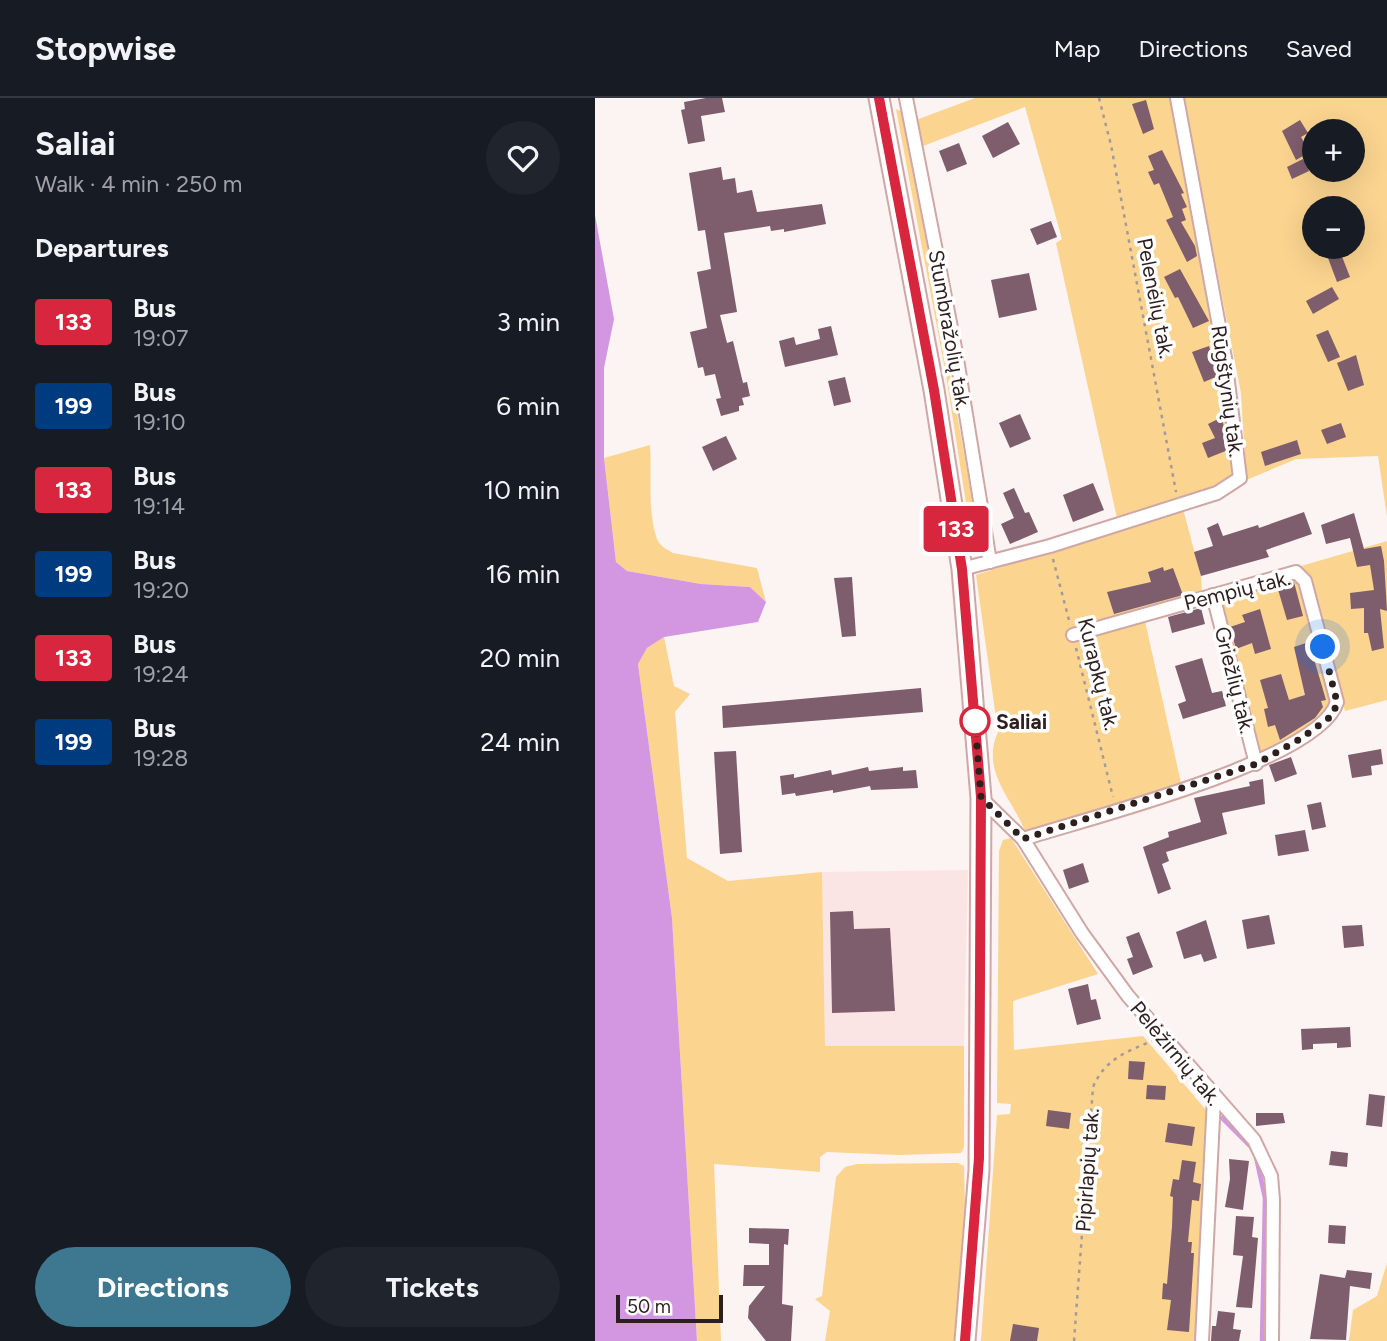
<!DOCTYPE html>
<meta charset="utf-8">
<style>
:root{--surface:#171b24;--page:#20242c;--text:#f1f3f6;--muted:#9ea1a6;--line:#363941;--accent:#3d7790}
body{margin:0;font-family:Figtree,sans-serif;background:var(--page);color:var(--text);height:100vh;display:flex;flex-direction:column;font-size:26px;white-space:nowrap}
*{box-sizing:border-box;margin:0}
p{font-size:23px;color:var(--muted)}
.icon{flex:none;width:38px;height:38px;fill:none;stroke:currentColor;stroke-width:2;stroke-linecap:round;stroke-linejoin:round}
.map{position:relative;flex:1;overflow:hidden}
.side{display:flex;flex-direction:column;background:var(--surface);width:595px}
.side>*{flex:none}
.badge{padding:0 14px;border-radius:5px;font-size:24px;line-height:46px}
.controls{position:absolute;left:707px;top:21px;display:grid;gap:14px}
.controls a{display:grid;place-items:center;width:63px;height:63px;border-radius:50%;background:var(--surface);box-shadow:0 7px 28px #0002;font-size:35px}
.scale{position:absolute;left:21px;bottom:18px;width:107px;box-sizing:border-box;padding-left:7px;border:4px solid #2e1f1f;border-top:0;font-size:19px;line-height:24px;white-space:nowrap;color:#2e1f1f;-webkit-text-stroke:5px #fff;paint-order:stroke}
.you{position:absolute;width:35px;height:35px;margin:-18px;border:5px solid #fff;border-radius:50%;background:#1a73e8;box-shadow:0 0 0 10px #1a73e833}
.map>.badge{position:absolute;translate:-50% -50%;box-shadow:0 0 0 4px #fff}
h2{padding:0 35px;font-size:26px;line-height:63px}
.round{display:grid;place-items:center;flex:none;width:74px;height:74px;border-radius:37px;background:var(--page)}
.summary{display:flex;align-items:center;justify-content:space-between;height:119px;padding:0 35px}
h1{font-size:33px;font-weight:700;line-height:52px}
.primary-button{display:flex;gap:14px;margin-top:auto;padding:14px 35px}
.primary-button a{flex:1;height:80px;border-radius:42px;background:var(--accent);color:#fff;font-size:28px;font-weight:700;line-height:80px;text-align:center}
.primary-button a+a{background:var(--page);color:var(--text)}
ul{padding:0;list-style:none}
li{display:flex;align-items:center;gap:21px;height:84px;padding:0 35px}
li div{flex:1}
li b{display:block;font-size:26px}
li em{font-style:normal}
li .badge{min-width:77px;font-weight:700;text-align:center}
header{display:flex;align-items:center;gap:42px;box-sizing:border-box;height:98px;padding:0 35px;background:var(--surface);border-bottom:2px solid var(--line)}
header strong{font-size:33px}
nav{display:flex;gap:38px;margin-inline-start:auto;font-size:24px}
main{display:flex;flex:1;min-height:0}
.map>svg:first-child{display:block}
.built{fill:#fae5e4}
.green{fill:#fbd48f;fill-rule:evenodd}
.water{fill:#d396e1}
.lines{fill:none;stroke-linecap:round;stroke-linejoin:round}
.stream{stroke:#d396e1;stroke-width:4.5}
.building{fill:#7e5d6c}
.minor-casing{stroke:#cfa8a6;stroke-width:16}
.primary-casing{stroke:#cfa8a6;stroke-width:23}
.path{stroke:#a59a9a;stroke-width:2.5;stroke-dasharray:3.5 5;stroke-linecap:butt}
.minor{stroke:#fff;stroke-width:12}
.primary{stroke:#fff;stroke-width:19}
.line-casing{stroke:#fff;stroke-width:16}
.line{stroke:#d7263d;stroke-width:10}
.walk{stroke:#2e1f1f;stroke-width:7;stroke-dasharray:0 12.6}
.stop-dot{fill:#fff;stroke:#d7263d;stroke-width:3.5}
.labels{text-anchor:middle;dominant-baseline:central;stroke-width:7;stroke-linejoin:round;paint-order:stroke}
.street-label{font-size:21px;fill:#2e1f1f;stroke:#fff}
.stop-label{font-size:21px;font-weight:bold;fill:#2e1f1f;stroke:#fff;text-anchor:start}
</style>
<header>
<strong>Stopwise</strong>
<nav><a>Map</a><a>Directions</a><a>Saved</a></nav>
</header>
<main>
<section class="side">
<div class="summary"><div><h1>Saliai</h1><p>Walk · 4 min · 250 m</p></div><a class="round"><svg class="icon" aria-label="heart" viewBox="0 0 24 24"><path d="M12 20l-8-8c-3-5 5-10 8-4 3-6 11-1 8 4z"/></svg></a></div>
<h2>Departures</h2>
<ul>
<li><span class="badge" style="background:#d7263d;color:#fff">133</span><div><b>Bus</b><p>19:07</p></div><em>3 min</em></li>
<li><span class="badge" style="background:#003b80;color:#fff">199</span><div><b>Bus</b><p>19:10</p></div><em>6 min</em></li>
<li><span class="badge" style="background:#d7263d;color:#fff">133</span><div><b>Bus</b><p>19:14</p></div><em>10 min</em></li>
<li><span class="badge" style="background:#003b80;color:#fff">199</span><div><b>Bus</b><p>19:20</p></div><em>16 min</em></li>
<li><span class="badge" style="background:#d7263d;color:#fff">133</span><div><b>Bus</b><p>19:24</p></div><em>20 min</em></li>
<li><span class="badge" style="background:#003b80;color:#fff">199</span><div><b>Bus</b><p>19:28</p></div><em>24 min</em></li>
</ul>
<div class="primary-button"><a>Directions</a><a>Tickets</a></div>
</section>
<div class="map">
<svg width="792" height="1243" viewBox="0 0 792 1243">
<rect width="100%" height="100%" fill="#fcf3f3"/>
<polygon class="built" points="373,772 369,948 230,948 227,774"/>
<g class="green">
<polygon points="380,0 578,0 641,372 631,386 522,420 461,145 467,141 430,9 328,48 321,22"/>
<path d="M588 0H792V419L783 358 701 361 649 383 651 378 646 295ZM719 33H758V72H719ZM719 110H758V149H719Z"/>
<polygon points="301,11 308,14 387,456 383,456 378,450 351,277"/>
<path d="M55 347C57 376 52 413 62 441 65 448 71 451 78 455L162 470 171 504 155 489 106 486 32 473 21 464 9 360Z"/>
<path d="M588 411 606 478 607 495 548 514 586 685 431 735C418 701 385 674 403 634L381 477Z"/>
<polygon points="792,443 792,602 750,613 714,477 706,468"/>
<polygon points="700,477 707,483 737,611 735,617 667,658 662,654 623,505 628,500"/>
<polygon points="69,539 79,588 95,596 80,614 92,760 133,783 227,774 230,948 369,948 369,1049 366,1055 304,1057 232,1054 225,1059 225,1074 119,1066 126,1243 102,1243 77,820 43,566 52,550"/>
<polygon points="416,740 503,876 418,903 419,952 548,938 611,1012 602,1243 386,1243 402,1017 415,1016 416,1006 402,1005 404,753 408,742"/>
<polygon points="363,1065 369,1068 371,1150 360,1243 230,1243 235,1213 220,1201 227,1198 241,1079 250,1069 262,1066"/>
<polygon points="792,1165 792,1243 754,1243 758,1212 782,1198"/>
</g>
<polygon class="water" points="0,117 19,221 9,270 9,360 21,464 32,473 106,486 155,489 171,504 163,524 69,539 52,550 43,566 77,820 102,1243 0,1243"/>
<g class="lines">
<g class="stream">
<polyline points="627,1020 658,1051"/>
<polyline points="661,1059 670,1100 667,1243"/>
</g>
</g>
<g class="building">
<polygon points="111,0 127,0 130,14 106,18 110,43 93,46 86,12 90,11 89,4"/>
<polygon points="551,2 559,31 548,36 537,6"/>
<polygon points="705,22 713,35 706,39 715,54 701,62 687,33"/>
<polygon points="413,24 425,46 398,60 387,38"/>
<polygon points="364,45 372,66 352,74 344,53"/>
<polygon points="567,52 589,95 586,96 592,109 587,111 591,122 586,124 600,148 602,158 592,164 571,122 578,119 564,85 559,87 553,74 559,72 553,58"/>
<polygon points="708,61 714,73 697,81 692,69"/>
<polygon points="126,69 128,82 140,80 142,95 157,92 162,114 227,106 231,126 189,134 189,131 176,133 175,128 129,135 142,214 125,217 132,245 138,243 148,285 152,284 155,298 147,300 149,307 144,308 144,313 126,318 121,301 126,300 120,276 110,278 108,269 103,270 95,234 112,230 102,174 116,171 110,132 103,133 94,75"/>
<polygon points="456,123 462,139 442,147 435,131"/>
<polygon points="746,156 755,179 742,184 733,160"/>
<polygon points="585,171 614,223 598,230 583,199 580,200 569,179"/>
<polygon points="434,175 442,212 404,220 396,182"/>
<polygon points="737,189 744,201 718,216 711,203"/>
<polygon points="236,228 243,257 190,269 184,243 199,239 201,247 225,241 223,231"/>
<polygon points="733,232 745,259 733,264 721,237"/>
<polygon points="614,248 623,278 609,284 597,254"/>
<polygon points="761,257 769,287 753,293 742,265"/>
<polygon points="250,279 256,304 239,308 233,283"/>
<polygon points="425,316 436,341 415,350 404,325"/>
<polygon points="627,319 633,352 613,360 607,345 620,340 613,326"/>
<polygon points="746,325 751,339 732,346 726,332"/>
<polygon points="131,338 142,361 118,373 107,349"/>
<polygon points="702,342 706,356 670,368 666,354"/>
<polygon points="498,385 509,412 478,424 468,397"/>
<polygon points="419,390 430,415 434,414 443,434 415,446 406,426 419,420 408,395"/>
<polygon points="709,414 717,436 671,452 674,459 606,478 599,454 618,448 612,430 623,425 628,438 663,427 664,430"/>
<polygon points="759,415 769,451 786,448 789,463 792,513 785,511 789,550 777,553 773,535 769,535 769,510 756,511 755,495 779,492 775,467 762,469 755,440 731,446 726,427"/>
<polygon points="568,469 569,473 578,470 588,497 519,516 512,494 556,484 553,474"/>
<polygon points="257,479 261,538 247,539 239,480"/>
<polygon points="699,484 708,518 692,522 682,488"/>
<polygon points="606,510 610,526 577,535 573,519"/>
<polygon points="665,511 676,551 660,556 657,545 641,551 635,529 650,524 647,517"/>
<polygon points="714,544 731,602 726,603 728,609 720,620 685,642 680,627 673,629 669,611 673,610 665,582 686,576 694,602 710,597 699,549"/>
<polygon points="607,560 617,595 627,593 631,608 588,621 583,606 591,603 580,568"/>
<polygon points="326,590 328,614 128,630 127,608"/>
<polygon points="786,651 788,666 776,668 777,677 757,680 753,657"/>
<polygon points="141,653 147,754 125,756 119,654"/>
<polygon points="696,659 702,676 680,684 674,667"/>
<polygon points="273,669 274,673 308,669 308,673 321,672 323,690 276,692 275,688 238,695 238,692 201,698 200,695 187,697 185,678 199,676 199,680 236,672 237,677"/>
<polygon points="668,681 670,706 627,715 632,736 571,754 574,763 567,766 576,791 563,796 548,749 574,739 573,734 606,724 599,700 655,688 654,684"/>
<polygon points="726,704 731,729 717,732 712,707"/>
<polygon points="710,732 714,753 683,758 680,737"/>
<polygon points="488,765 494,784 474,791 468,772"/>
<polygon points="258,813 259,831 295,830 300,913 237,915 235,814"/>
<polygon points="674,817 680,846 652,851 647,822"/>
<polygon points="611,822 622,860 609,864 606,856 589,861 581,834"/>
<polygon points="767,827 769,848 749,850 747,828"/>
<polygon points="544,834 558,869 538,877 532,861 538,859 531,839"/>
<polygon points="493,886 496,902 501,901 506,921 482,927 473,891"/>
<polygon points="755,929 756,949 742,950 742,945 718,946 718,951 707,952 706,931"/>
<polygon points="534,963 550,964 548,982 533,981"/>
<polygon points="552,987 571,988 570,1002 551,1001"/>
<polygon points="774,996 790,998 787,1029 771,1027"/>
<polygon points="453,1012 476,1015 474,1031 451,1028"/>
<polygon points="661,1015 688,1015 690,1025 661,1028"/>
<polygon points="573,1025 600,1029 597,1048 570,1044"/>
<polygon points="736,1053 753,1055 752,1069 734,1067"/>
<polygon points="634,1061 654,1063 648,1112 630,1109 635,1081"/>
<polygon points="587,1062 601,1064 598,1084 606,1086 604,1103 597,1102 593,1144 597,1144 596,1155 599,1155 594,1234 572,1232 576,1202 567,1201 568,1185 572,1186 577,1129 578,1099 575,1098 578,1081 584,1082"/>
<polygon points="641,1118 659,1119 657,1139 663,1140 657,1210 641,1209 648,1158 638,1157"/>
<polygon points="734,1127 751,1128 750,1146 733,1145"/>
<polygon points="154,1130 194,1131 193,1147 189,1146 187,1206 198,1208 196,1243 171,1243 153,1220 154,1208 170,1188 148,1188 149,1167 174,1167 174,1146 154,1145"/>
<polygon points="752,1172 777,1175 775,1191 755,1188 751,1242 715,1241 725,1176 750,1180"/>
<polygon points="623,1213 640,1215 638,1231 646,1232 644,1243 616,1243 617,1228 621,1228"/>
<polygon points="418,1226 444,1230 442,1243 415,1243"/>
</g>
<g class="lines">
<defs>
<g id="minor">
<polyline points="311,0 361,255 395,464"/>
<polyline points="367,471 455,448 622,395 645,380 630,260 582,0"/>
<polyline points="618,497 661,666"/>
<polyline points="386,700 428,741 487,835 533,898 659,1042 676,1078 678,1102 677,1243"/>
<path d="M428 741C489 721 725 663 742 604L710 483 701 474 478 537"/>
<polyline points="607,1243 619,1000"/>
</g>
<polyline id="primary" points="284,0 339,292 367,471 386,700 384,1072 370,1243"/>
</defs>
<use href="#minor" class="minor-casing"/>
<use href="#primary" class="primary-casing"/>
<g class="path">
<polyline points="504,0 516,47 581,394"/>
<polyline points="458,461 475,526"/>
<polyline points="481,550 518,699"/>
<path d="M479 1243 498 989C510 961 531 954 557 943"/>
</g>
<use href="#minor" class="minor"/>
<use href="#primary" class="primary"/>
</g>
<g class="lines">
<defs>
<polyline id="line" points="284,0 339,292 367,471 386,699 384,1060 370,1243"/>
</defs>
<use href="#line" class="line-casing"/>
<use href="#line" class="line"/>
<polyline class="walk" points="380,623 386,699 428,741 661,666 705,641 738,617 742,604 728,549"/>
</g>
<circle class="stop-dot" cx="380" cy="623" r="14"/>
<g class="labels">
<g class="street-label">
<text transform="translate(561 200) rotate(79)">Pelenėlių tak.</text>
<text transform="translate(355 232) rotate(80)">Stumbražolių tak.</text>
<text transform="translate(633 293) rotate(82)">Rūgštynių tak.</text>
<text transform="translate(642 492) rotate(-14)">Pempių tak.</text>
<text transform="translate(504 576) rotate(76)">Kurapkų tak.</text>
<text transform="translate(640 582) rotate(76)">Griežlių tak.</text>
<text transform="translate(581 955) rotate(50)">Pelėžirnių tak.</text>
<text transform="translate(492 1072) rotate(-86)">Pipirlapių tak.</text>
</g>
<g class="stop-label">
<text x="401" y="623">Saliai</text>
</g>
</g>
</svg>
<div class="controls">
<a>+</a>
<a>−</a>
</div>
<div class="scale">50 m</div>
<div class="you" style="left:728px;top:549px"></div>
<b class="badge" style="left:361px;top:431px;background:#d7263d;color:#fff">133</b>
</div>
</main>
